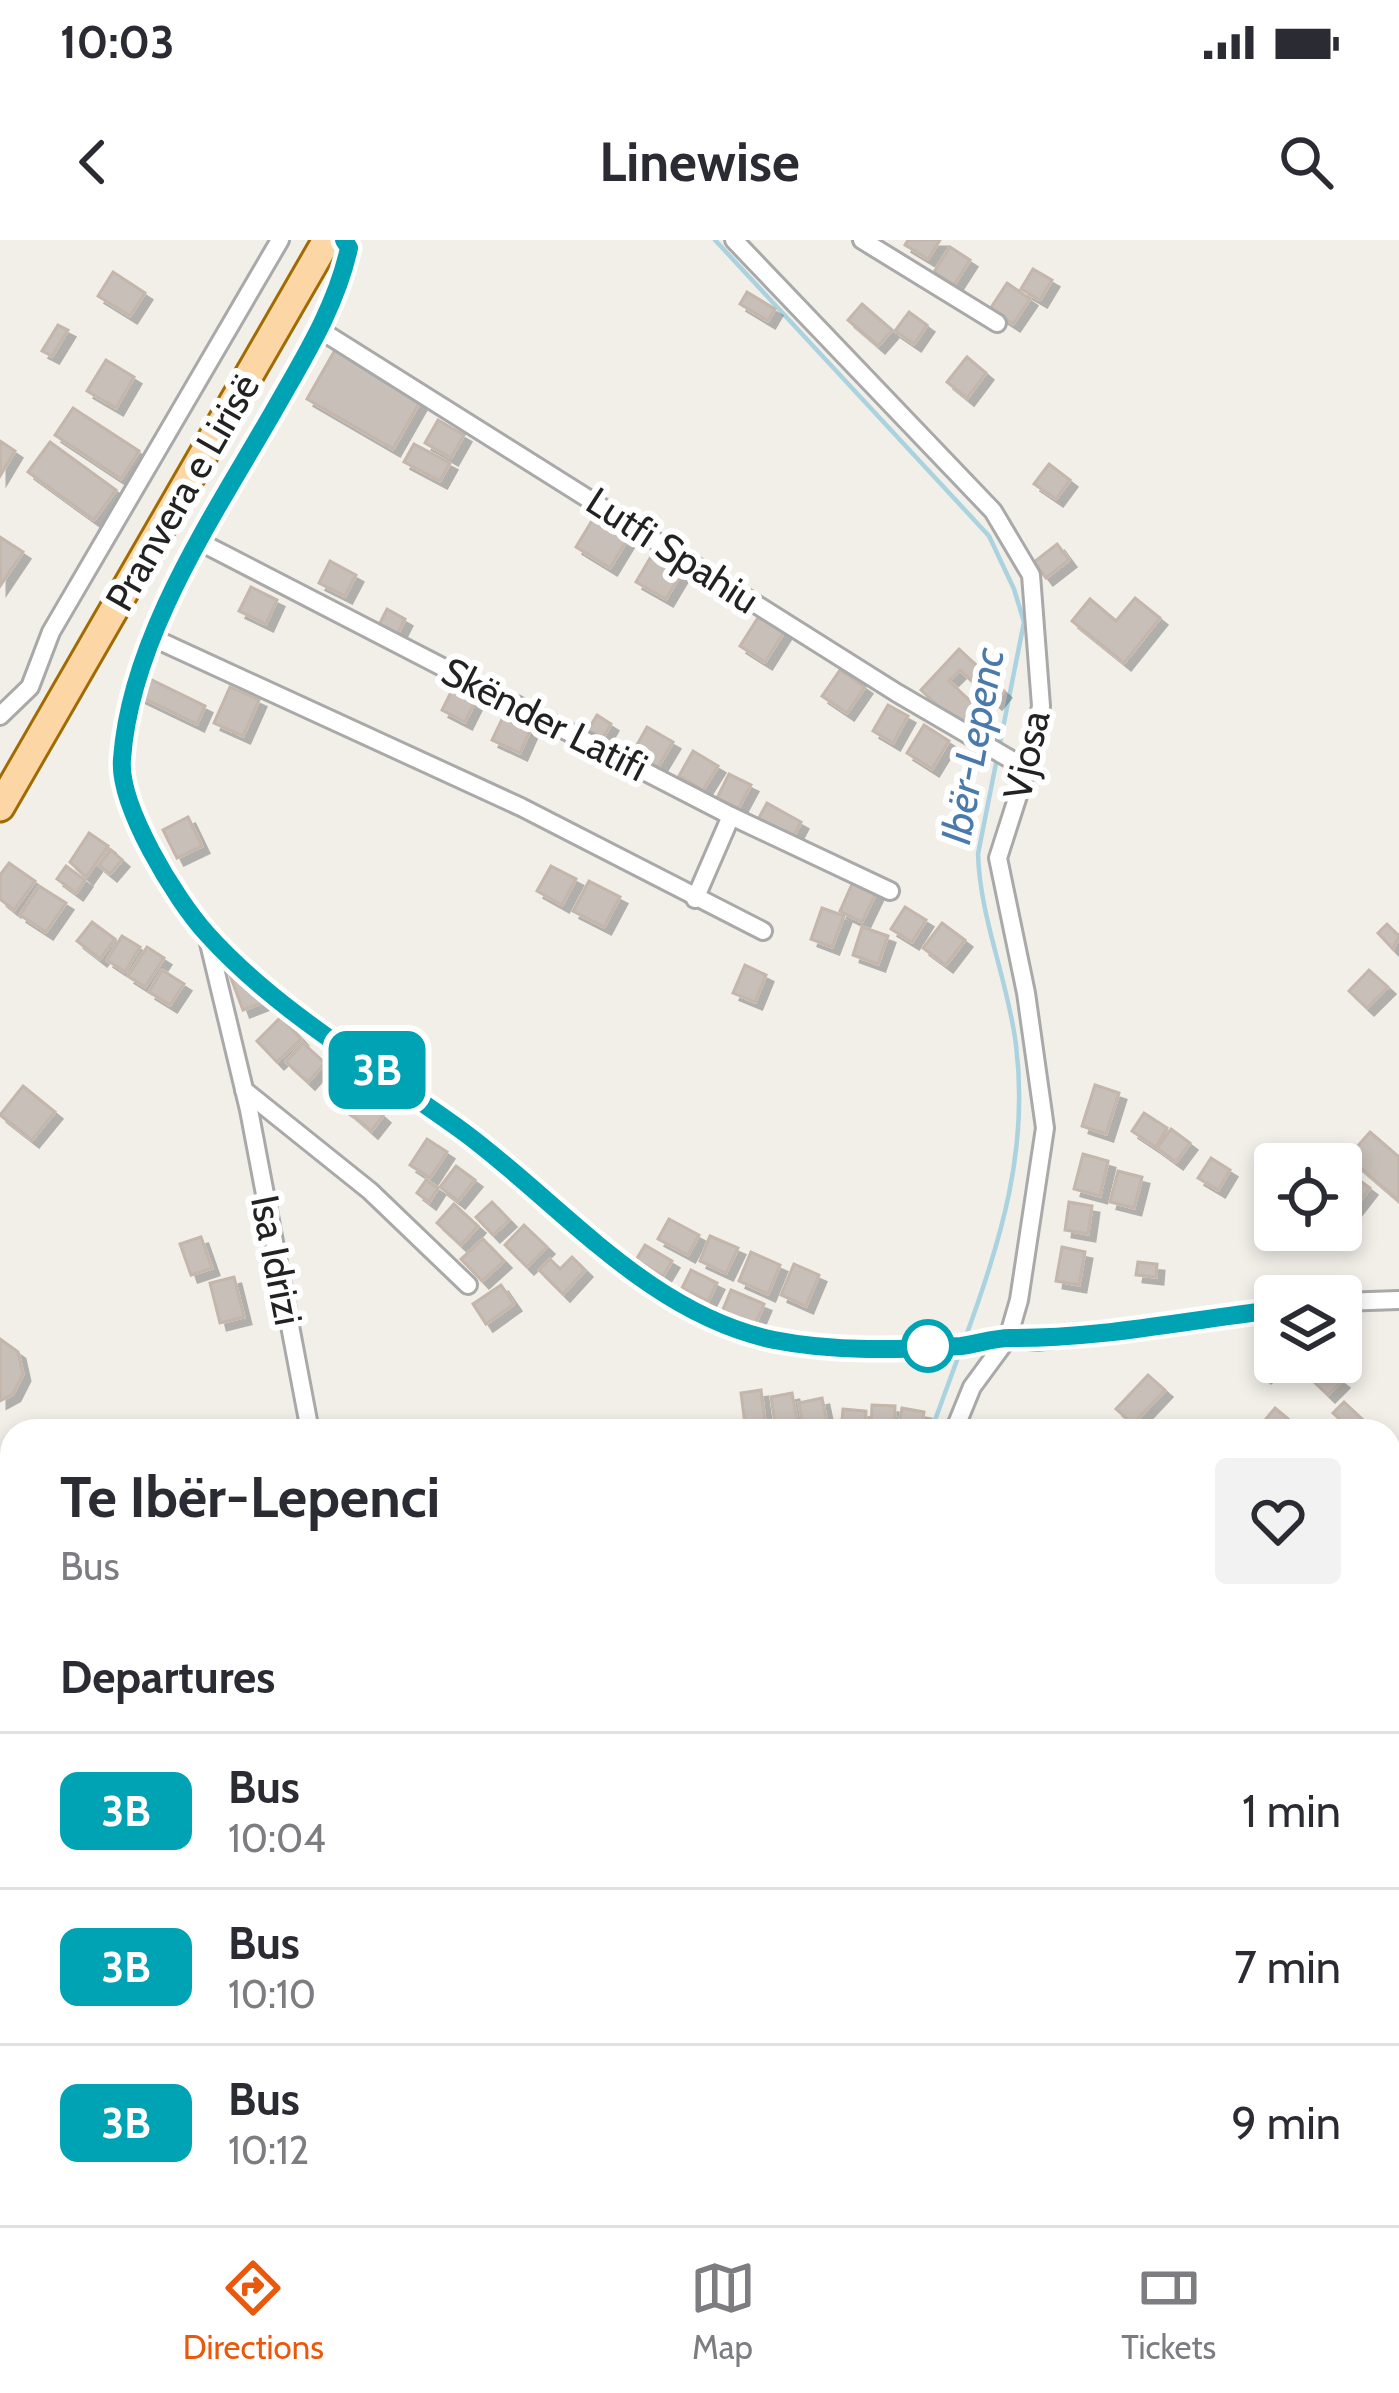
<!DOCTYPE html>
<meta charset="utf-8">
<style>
:root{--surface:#fff;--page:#f2f2f3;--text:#2b2b33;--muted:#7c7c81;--line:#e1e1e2;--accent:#ea580c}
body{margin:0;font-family:Cabin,sans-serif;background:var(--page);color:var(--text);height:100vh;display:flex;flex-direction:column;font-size:45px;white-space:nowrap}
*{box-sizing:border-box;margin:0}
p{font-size:39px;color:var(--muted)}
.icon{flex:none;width:66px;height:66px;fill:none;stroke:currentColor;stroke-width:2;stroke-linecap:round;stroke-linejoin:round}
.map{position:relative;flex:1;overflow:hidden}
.drawer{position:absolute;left:0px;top:1179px;width:1401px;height:807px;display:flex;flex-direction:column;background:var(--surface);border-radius:36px 36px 0 0;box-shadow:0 6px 18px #0003}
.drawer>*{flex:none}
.badge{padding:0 24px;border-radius:18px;font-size:42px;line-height:78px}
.buttons{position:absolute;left:1254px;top:903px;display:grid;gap:24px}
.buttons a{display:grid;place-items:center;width:108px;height:108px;border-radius:12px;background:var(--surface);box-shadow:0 6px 18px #0003;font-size:60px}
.map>.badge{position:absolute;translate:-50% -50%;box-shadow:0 0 0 6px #fff}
h2{padding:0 60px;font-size:45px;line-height:108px}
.round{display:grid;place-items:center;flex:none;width:126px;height:126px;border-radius:12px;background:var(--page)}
.headline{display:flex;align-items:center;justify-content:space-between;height:204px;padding:0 60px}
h1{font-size:57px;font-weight:800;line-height:90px}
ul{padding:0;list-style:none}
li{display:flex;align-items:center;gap:36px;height:156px;padding:0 60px;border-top:3px solid var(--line)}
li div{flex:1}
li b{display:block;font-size:45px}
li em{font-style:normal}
li .badge{min-width:132px;font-weight:700;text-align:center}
.status{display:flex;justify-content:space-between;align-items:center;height:84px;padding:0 60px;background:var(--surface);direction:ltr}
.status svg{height:33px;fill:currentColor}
header{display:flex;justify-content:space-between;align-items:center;height:156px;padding:0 60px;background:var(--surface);font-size:54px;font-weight:800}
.menu{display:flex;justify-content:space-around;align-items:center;height:168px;border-top:3px solid var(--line);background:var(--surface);font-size:33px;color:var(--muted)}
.menu a{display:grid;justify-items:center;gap:6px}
.menu .current{color:var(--accent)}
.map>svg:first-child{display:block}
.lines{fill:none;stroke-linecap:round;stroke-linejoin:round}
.stream{stroke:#aad3df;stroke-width:4.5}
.building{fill:#c7bfb8;stroke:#c4b6ab;stroke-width:3;filter:url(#shadow)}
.street-casing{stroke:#a9a9a9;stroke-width:22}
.primary-casing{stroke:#a06b00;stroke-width:33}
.street{stroke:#fff;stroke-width:16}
.primary{stroke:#fcd6a4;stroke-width:27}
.line-casing{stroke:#fff;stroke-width:27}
.line{stroke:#00a3b4;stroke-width:18}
.stop-dot{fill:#fff;stroke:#00a3b4;stroke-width:6}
.labels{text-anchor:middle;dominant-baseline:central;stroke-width:12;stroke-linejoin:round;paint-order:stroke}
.street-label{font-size:39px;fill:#222;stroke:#fff}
.water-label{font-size:42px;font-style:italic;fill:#4a7aab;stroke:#fff}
</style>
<div class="status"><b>10:03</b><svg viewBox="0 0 49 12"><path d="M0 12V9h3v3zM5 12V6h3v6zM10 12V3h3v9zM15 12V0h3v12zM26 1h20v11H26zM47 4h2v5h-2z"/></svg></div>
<header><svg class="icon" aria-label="back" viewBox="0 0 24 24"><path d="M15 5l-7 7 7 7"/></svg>Linewise<svg class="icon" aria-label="search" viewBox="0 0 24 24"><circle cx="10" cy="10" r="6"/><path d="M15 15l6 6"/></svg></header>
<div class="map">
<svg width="1399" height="1985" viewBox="0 0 1399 1985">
<defs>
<filter id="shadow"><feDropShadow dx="7" dy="7" stdDeviation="0" flood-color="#0004"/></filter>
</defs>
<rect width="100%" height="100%" fill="#f2efe9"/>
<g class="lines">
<g class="stream">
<path d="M715 0 989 296 1014 349 1024 382 978 614C980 679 1008 740 1016 805 1029 908 1001 1001 966 1096"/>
<polyline points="931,1191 960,1112"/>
<polyline points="625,1985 626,1974"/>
</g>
</g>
<g class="building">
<polygon points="908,0 940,0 928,19 905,5"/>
<polygon points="950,7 970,20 954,45 934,32"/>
<polygon points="1033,29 1052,40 1040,60 1021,49"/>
<polygon points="113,32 145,53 130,76 98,56"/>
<polygon points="1007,43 1030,59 1013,84 990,69"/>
<polygon points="747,52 775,69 768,81 740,64"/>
<polygon points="862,64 892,90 878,106 848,80"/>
<polygon points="909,72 927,85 914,104 895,91"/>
<polygon points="58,85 68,90 52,116 42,111"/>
<polygon points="335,110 421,160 393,209 307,159"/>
<polygon points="967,117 986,133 967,158 947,142"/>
<polygon points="106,120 134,137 116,168 87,151"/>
<polygon points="73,168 139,211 121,239 55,195"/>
<polygon points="438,180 464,195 451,218 425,203"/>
<polygon points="0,201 15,211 0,236"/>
<polygon points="50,202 116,250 94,280 28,232"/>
<polygon points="414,204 450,223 440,241 404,222"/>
<polygon points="1049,224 1070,240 1056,259 1034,244"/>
<polygon points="596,274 630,295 610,328 576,307"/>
<polygon points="0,297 23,312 0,346"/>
<polygon points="1057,304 1069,320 1046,338 1034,322"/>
<polygon points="652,315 682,332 666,359 636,342"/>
<polygon points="330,321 356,335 345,356 319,343"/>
<polygon points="251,347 277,360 266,384 239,371"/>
<polygon points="1135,358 1160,378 1124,423 1072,381 1090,359 1116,381"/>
<polygon points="387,369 405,379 397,395 379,385"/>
<polygon points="759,376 784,392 765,422 740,406"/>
<polygon points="959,409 1004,451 995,462 960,430 949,441 981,471 964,490 921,450"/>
<polygon points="840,430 865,447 847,473 822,456"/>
<polygon points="148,438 205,466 197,484 139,456"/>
<polygon points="230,447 259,460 243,496 214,483"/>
<polygon points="452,450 475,462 465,482 442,470"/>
<polygon points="888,465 908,476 893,503 873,491"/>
<polygon points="506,471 533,484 520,513 492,500"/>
<polygon points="597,475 611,484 603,498 588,490"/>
<polygon points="924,485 949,501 932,529 907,513"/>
<polygon points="647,487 673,502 658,527 633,512"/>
<polygon points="693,511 718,526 703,550 679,536"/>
<polygon points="729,534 751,545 738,569 717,558"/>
<polygon points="767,563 801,582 791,601 756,583"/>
<polygon points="188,577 202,606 177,618 163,590"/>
<polygon points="89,593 108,606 86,637 70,622"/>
<polygon points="111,610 122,620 110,634 99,625"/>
<polygon points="9,623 35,641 14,670 0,659 0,635"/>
<polygon points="66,626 85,640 76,653 57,639"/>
<polygon points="551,626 576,639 562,665 537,651"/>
<polygon points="589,641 620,657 604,687 573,671"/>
<polygon points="853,642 876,653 862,682 840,671"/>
<polygon points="39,646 66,663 46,692 20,675"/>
<polygon points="905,667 926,680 912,702 891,689"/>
<polygon points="822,668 844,676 832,707 811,699"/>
<polygon points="92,682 115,699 100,719 77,701"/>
<polygon points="942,683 965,700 946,725 923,708"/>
<polygon points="1387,684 1399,696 1393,709 1378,693"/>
<polygon points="862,687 888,696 878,724 853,715"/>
<polygon points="122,696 140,707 125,732 107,720"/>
<polygon points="147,707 164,718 145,747 128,736"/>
<polygon points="225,722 264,762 243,770"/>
<polygon points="745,725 766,735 755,762 733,753"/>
<polygon points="162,730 184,744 170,765 149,752"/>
<polygon points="1369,730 1388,747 1367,768 1349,751"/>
<polygon points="281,777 301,799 277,822 257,801"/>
<polygon points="303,803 325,823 308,842 286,822"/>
<polygon points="340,840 358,854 346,870 328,856"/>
<polygon points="1095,845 1119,853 1106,894 1082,886"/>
<polygon points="23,846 55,872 32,900 0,875"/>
<polygon points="361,856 383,876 371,891 348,871"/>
<polygon points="1144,873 1167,888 1156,907 1132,891"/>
<polygon points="1171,889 1190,903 1176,922 1157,908"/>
<polygon points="1370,892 1399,917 1399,961 1348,917"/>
<polygon points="427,899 447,912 430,938 410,925"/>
<polygon points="1083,914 1108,921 1100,956 1074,949"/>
<polygon points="1211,918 1230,930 1218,950 1198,938"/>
<polygon points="456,926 475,940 458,961 440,947"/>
<polygon points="1343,928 1370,948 1353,970 1341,961"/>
<polygon points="1118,931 1142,937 1134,968 1110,962"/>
<polygon points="426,940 438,948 429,962 417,953"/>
<polygon points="492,962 509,980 493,995 476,977"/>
<polygon points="1069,962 1092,966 1088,994 1065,990"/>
<polygon points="454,964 478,986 461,1005 437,983"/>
<polygon points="669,979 699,995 688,1015 658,999"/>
<polygon points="524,985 547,1007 527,1027 505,1005"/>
<polygon points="710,996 738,1008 726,1033 700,1021"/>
<polygon points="201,997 212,1028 191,1035 180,1004"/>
<polygon points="483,999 504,1021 482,1041 461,1019"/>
<polygon points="645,1005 672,1021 663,1036 636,1020"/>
<polygon points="1062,1007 1085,1012 1079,1045 1056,1041"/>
<polygon points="751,1012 780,1025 768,1054 739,1041"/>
<polygon points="572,1017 585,1030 563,1054 539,1030 550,1019 560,1029"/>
<polygon points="1138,1022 1157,1024 1156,1037 1136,1035"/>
<polygon points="794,1024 819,1035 806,1066 781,1055"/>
<polygon points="691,1030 717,1043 708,1061 682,1048"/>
<polygon points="234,1037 244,1077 220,1083 210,1043"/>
<polygon points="501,1045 514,1064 486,1084 473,1064"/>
<polygon points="731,1050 764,1064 755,1085 722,1072"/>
<polygon points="0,1099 18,1112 23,1134 13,1154 0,1161"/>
<polygon points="1275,1112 1275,1122 1280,1122 1264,1136 1256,1127"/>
<polygon points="1316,1122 1342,1141 1328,1155 1305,1133"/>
<polygon points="1148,1135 1165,1150 1133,1184 1116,1169"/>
<polygon points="761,1150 765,1181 745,1184 741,1153"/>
<polygon points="792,1153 797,1181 775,1184 771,1157"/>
<polygon points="822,1158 828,1187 804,1191 799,1163"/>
<polygon points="1344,1162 1375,1191 1352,1191 1333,1173"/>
<polygon points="872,1165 895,1166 894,1191 871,1191"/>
<polygon points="902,1168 924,1172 921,1191 898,1191"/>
<polygon points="1275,1168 1293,1183 1286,1191 1265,1180"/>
<polygon points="843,1169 866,1171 865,1191 841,1191"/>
<polygon points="12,1333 12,1412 0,1408 0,1337"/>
<polygon points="73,1974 102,1974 104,1981 77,1985"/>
<polygon points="550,1974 567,1974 571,1985 519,1985"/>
</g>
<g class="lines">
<defs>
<g id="street">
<path d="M344 0 349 8C338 62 310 108 283 156 220 268 136 386 122 516 117 564 174 656 206 692 278 775 384 832 470 897 554 961 631 1054 732 1088 785 1106 847 1112 902 1110 947 1108 992 1096 1037 1101L1275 1070"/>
<polyline points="734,0 993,271 1031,335 1041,466 1032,512 998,618 1026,753 1045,888 1019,1060 1008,1098 972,1147 954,1191"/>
<polyline points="862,0 997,83"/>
<polyline points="320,90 897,453 1027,529"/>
<polyline points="202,303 731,576 890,651"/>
<polyline points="151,397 521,567 763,691"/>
<polyline points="0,476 30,447 51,392 280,0"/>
<polyline points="695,659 731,576"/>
<polyline points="207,695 249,870 310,1191"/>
<polyline points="244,850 370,951 468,1045"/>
<polyline points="1341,1062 1399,1060"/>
<polyline points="0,1610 12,1609"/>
<polyline points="0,1816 12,1854"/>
<polyline points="48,1974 53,1985"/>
<polyline points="638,1974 639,1985"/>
<polyline points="1013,1974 1024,1985"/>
<polyline points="421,1985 422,1974"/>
</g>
<polyline id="primary" points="0,567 327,0"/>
</defs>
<use href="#street" class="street-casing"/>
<use href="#primary" class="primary-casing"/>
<use href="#street" class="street"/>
<use href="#primary" class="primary"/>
</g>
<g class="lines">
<defs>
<path id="line" d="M344 0 349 8C337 63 308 111 280 160 219 268 131 393 122 519 118 565 175 659 207 694 278 773 379 830 465 893 563 966 649 1074 774 1100 834 1112 900 1110 961 1106 977 1104 994 1098 1010 1098 1099 1099 1187 1080 1275 1070"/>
</defs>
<use href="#line" class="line-casing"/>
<use href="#line" class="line"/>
</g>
<circle class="stop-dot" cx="928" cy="1106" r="24"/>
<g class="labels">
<g class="street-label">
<text transform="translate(182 252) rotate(-60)">Pranvera e Lirisë</text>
<text transform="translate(673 310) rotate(33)">Lutfi Spahiu</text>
<text transform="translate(545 479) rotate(27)">Skënder Latifi</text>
<text transform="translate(1026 515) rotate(-77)">Vjosa</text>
<text transform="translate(277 1020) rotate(79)">Isa Idrizi</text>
</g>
<g class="water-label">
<text transform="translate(972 506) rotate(-80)">Ibër-Lepenc</text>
</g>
</g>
</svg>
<div class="buttons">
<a><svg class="icon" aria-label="locate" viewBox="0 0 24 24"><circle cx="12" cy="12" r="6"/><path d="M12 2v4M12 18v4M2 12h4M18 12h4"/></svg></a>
<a><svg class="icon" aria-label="layers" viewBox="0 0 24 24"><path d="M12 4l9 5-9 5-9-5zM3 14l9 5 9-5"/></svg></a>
</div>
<b class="badge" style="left:377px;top:830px;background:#00a3b4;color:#fff">3B</b>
<section class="drawer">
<div class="headline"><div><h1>Te Ibër-Lepenci</h1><p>Bus</p></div><a class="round"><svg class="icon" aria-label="heart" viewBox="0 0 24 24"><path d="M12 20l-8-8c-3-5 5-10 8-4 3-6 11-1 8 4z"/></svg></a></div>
<h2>Departures</h2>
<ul>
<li><span class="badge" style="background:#00a3b4;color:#fff">3B</span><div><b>Bus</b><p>10:04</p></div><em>1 min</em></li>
<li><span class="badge" style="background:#00a3b4;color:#fff">3B</span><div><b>Bus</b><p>10:10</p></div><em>7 min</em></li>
<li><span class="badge" style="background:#00a3b4;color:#fff">3B</span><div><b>Bus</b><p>10:12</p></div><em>9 min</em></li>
</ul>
</section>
</div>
<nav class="menu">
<a class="current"><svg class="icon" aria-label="directions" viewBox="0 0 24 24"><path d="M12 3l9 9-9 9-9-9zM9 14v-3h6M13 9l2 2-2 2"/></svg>Directions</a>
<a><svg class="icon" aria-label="map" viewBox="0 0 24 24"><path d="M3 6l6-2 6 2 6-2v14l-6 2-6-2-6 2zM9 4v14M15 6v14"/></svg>Map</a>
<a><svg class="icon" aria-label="tickets" viewBox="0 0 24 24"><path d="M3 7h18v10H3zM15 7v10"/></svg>Tickets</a>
</nav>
